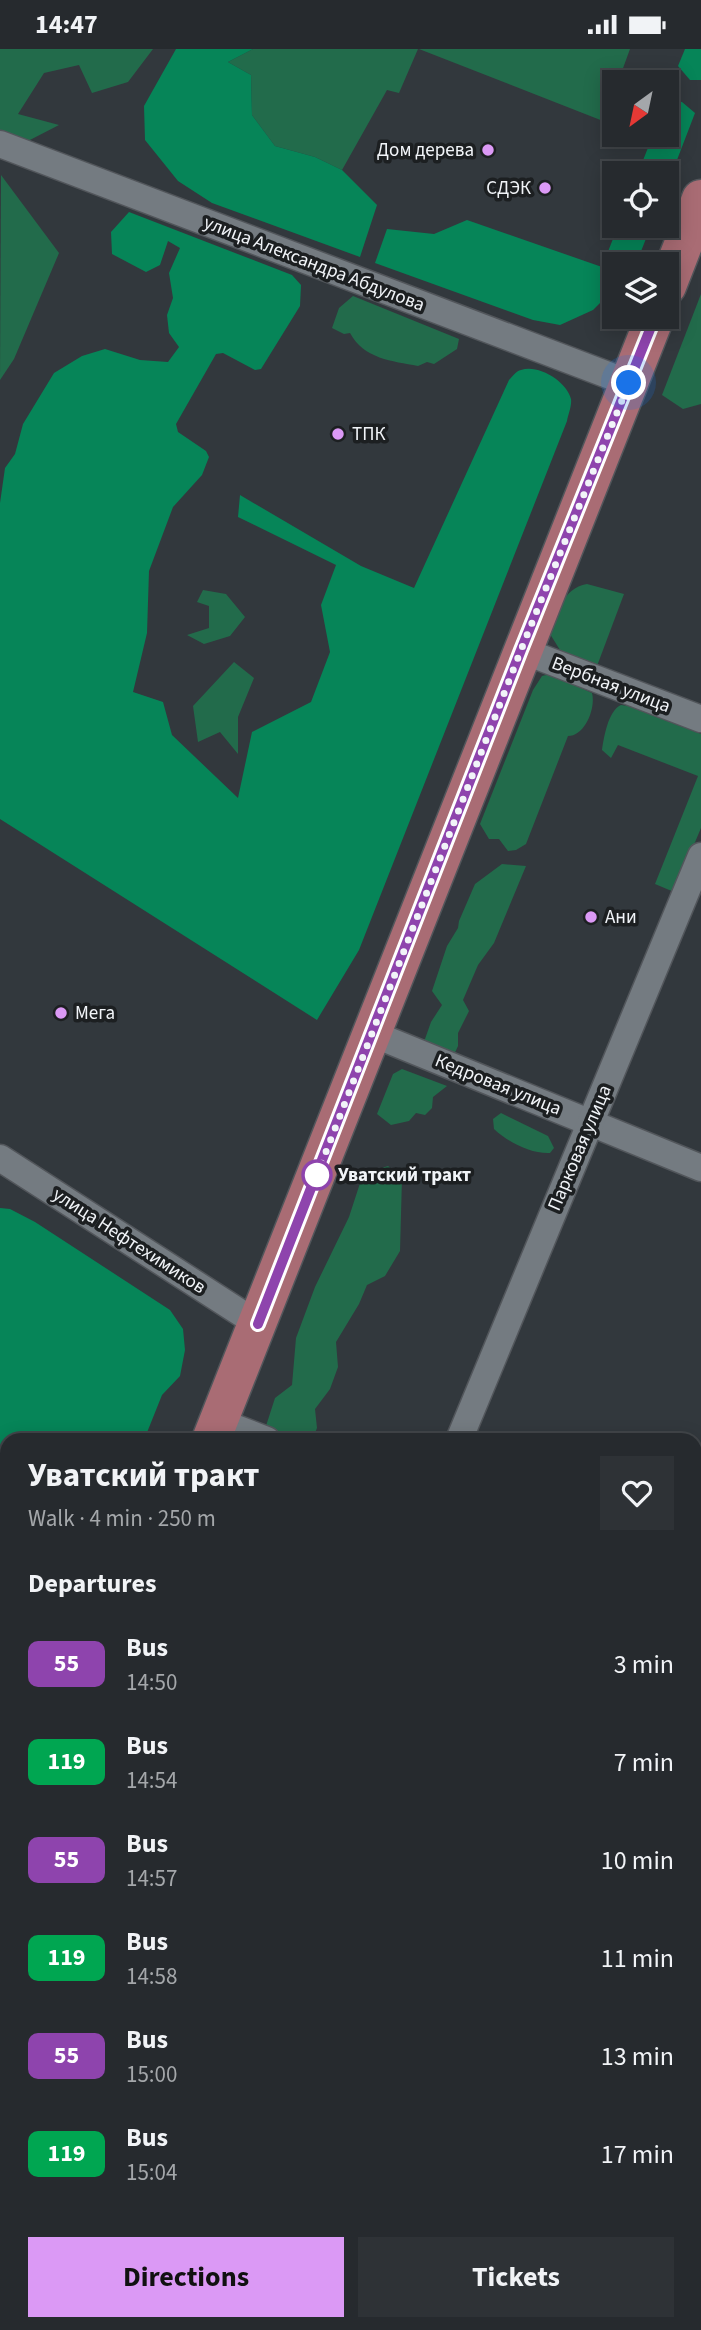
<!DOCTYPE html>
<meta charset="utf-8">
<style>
:root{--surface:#262a2e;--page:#2e3236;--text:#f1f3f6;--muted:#a4a7aa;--line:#42464a;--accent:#db99f5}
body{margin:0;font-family:"Source Sans 3",sans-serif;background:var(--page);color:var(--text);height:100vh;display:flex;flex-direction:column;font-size:26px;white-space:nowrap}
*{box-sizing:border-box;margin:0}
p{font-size:23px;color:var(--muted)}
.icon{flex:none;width:38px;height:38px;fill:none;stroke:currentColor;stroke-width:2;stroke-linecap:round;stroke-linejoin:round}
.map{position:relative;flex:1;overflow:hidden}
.side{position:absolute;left:0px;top:1384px;width:702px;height:898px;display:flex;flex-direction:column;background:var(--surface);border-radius:21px 21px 0 0;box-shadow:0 4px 18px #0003,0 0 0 2px var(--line)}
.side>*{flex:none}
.badge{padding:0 14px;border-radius:10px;font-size:24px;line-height:46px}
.needle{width:46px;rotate:213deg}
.controls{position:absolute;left:602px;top:21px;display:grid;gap:14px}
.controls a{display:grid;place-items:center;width:77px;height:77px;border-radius:0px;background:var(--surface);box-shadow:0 4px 18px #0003,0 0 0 2px var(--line);font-size:35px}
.you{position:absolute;width:35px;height:35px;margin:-18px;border:5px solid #fff;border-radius:50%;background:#1a73e8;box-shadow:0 0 0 10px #1a73e833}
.map>.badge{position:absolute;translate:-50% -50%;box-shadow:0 0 0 4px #fff}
h2{padding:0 28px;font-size:26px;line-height:63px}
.round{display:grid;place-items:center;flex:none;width:74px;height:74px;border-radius:0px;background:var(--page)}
.summary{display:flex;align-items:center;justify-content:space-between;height:119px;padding:0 28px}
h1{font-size:33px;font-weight:700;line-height:52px}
.cta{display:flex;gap:14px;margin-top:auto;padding:14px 28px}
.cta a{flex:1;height:80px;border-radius:0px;background:var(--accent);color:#111;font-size:28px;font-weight:700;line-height:80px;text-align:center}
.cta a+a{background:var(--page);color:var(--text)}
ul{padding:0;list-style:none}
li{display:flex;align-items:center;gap:21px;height:98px;padding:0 28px}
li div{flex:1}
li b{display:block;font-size:26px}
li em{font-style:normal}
li .badge{min-width:77px;font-weight:700;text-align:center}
.status{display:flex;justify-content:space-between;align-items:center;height:49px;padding:0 35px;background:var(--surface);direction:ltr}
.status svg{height:19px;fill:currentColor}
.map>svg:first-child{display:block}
.green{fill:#226b4b}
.forest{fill:#068558}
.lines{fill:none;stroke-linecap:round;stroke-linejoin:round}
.minor-casing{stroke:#52565b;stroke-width:29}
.primary-casing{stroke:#52565b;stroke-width:41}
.minor{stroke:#747b81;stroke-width:26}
.primary{stroke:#a96c74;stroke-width:38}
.line-casing{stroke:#fff;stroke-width:16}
.line{stroke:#8e44ad;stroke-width:10}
.walk{stroke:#f1f4f8;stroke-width:7;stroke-dasharray:0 12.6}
.poi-dot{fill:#db99f5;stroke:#1c1f21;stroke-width:2.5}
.stop-dot{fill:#fff;stroke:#8e44ad;stroke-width:3.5}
.labels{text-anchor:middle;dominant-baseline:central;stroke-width:7;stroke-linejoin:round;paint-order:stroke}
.poi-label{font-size:19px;fill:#f1f4f8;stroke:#1c1f21;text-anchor:start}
.street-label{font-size:19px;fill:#f1f4f8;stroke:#1c1f21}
.stop-label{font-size:19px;font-weight:bold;fill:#f1f4f8;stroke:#1c1f21;text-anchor:start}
</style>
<div class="status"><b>14:47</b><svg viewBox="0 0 49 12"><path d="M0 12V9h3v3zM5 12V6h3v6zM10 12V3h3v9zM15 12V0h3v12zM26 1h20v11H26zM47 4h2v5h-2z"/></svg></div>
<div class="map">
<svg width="701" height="2281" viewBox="0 0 701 2281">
<rect width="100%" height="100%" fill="#32383d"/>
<g class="green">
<polygon points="0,0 153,0 128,33 92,44 79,16 44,24 18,65 59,76 28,92 0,87"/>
<polygon points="253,0 418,0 399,44 387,41 342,121 315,108 275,97 252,66 251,26 228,13"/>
<polygon points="419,0 630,0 618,33 614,33 614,43 603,72"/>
<polygon points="1,126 59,204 14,310 0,331"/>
<polygon points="701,245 701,355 683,360 662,346"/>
<path d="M353 247 459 290 457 300 434 315 427 313 418 317C392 312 364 310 350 284L344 285 332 279 339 259Z"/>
<path d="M587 535 624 545 597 617 560 601 550 585C558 565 562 539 587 535Z"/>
<polygon points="203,541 226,545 245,568 230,587 204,595 187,586 209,579 209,557 197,553"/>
<polygon points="234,613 254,629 238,668 238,705 220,683 198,693 193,657"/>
<path d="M550 625 592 644C596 659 585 687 568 687L526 795 516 801 508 802 499 790H489L480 775 533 641 542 627Z"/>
<path d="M621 656 628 657 701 685V779L674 843 655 835 698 727 618 696 611 709 602 701C604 688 608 662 621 656Z"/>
<polygon points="502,815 526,817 494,894 478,916 463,951 469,962 458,984 458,997 452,1010 412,994 425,990 431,973 442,956 432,942 447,897 458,879 459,872 475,835"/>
<polygon points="402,1020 447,1037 433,1048 432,1059 425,1066 416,1064 409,1072 391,1076 377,1065 393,1025"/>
<path d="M501 1064 548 1087 554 1099 550 1104C531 1105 508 1093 494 1080L493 1070Z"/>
<polygon points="388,1117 402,1129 400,1202 385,1227 367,1236 359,1255 336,1293 338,1318 330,1340 315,1360 317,1379 312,1391 286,1390 265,1380 275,1349 292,1336 296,1289 315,1238 349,1168 363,1125"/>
</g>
<g class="forest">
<polygon points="176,0 253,0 228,13 251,26 252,66 275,97 315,108 342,121 377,156 360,208 212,154 178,132 145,91 144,57"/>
<polygon points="685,0 701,0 701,31 690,31 678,17"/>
<polygon points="667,51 682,53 695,64 667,137 667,124 638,124 653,86 667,86"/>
<path d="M129 163 292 226 301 236 300 257 261 320 255 321 223 304 216 305 176 375 178 383 206 402 209 408 202 426 173 458 149 522 147 584 133 643 163 653 172 686 238 749 252 683 311 653 330 603 321 556 336 516 238 468 240 446 361 517 414 539 509 331C512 328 516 322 521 321 539 315 567 333 571 350 572 357 568 366 567 372L359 901 317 971 0 770V454L5 419 15 405 23 375 54 324 82 307 105 300 140 311 168 313 179 298 169 284 167 266 173 249 169 224 180 199 168 192 160 216 146 223 112 205 111 183Z"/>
<polygon points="467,171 602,218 618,177 651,177 636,215 614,215 614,240 593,261 560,276 533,271 375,214 387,180 434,185"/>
<polygon points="0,1159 10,1160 35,1173 170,1261 183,1280 185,1301 180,1327 162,1346 144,1391 7,1391 7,1820 0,1837"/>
</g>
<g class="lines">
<defs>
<g id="minor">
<polyline points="0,95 629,334"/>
<polyline points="521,601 701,670"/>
<polyline points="373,985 701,1119"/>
<polyline points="0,1109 258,1275"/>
<polyline points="218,1372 267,1391"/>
<polyline points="459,1391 701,807"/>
<polyline points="695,1544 701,1534"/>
<polyline points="695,1570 701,1574"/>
<polyline points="695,2067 701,2071"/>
<polyline points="0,2222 7,2227"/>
<polyline points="85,2275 95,2281"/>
</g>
<g id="primary">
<polyline points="667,237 701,150"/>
<polyline points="211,1391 655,268"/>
<polyline points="0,1921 7,1903"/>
</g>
</defs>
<use href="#minor" class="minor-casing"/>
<use href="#primary" class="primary-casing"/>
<use href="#minor" class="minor"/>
<use href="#primary" class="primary"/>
</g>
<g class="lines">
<defs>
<polyline id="line" points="258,1275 521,601 655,268"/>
</defs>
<use href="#line" class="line-casing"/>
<use href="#line" class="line"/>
<polyline class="walk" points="317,1126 521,601 629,334"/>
</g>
<g class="poi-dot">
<circle cx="488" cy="101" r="7"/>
<circle cx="545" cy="139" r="7"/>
<circle cx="338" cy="385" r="7"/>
<circle cx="591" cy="868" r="7"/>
<circle cx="61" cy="964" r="7"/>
</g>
<circle class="stop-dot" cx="317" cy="1126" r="14"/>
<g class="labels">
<g class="poi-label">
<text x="474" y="101" text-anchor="end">Дом дерева</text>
<text x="531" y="139" text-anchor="end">СДЭК</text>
<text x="352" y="385">ТПК</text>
<text x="605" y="868">Ани</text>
<text x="75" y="964">Мега</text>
</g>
<g class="street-label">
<text transform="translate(314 215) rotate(21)">улица Александра Абдулова</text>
<text transform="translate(611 636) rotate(21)">Вербная улица</text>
<text transform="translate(498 1036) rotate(22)">Кедровая улица</text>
<text transform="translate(580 1099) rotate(-67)">Парковая улица</text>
<text transform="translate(129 1192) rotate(33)">улица Нефтехимиков</text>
</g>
<g class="stop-label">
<text x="338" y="1126">Уватский тракт</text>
</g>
</g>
</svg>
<div class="controls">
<a><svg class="needle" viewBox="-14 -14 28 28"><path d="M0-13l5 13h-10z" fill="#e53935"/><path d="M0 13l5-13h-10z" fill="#a4a7aa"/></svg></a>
<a><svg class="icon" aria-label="locate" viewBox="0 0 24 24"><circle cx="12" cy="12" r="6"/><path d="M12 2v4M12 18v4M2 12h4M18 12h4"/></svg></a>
<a><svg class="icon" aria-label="layers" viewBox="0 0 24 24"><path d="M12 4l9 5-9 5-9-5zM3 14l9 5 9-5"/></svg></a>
</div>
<div class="you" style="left:629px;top:334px"></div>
<section class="side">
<div class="summary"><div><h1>Уватский тракт</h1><p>Walk · 4 min · 250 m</p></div><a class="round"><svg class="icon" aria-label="heart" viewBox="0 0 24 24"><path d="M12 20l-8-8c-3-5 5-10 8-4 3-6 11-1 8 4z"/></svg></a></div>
<h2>Departures</h2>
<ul>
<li><span class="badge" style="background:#8e44ad;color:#fff">55</span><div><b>Bus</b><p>14:50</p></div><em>3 min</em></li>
<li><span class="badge" style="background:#00a651;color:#fff">119</span><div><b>Bus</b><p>14:54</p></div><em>7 min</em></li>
<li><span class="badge" style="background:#8e44ad;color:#fff">55</span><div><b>Bus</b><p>14:57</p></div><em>10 min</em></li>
<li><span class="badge" style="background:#00a651;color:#fff">119</span><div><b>Bus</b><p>14:58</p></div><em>11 min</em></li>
<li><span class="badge" style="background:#8e44ad;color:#fff">55</span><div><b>Bus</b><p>15:00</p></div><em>13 min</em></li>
<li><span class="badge" style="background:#00a651;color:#fff">119</span><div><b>Bus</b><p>15:04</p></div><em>17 min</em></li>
</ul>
<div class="cta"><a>Directions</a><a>Tickets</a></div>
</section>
</div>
